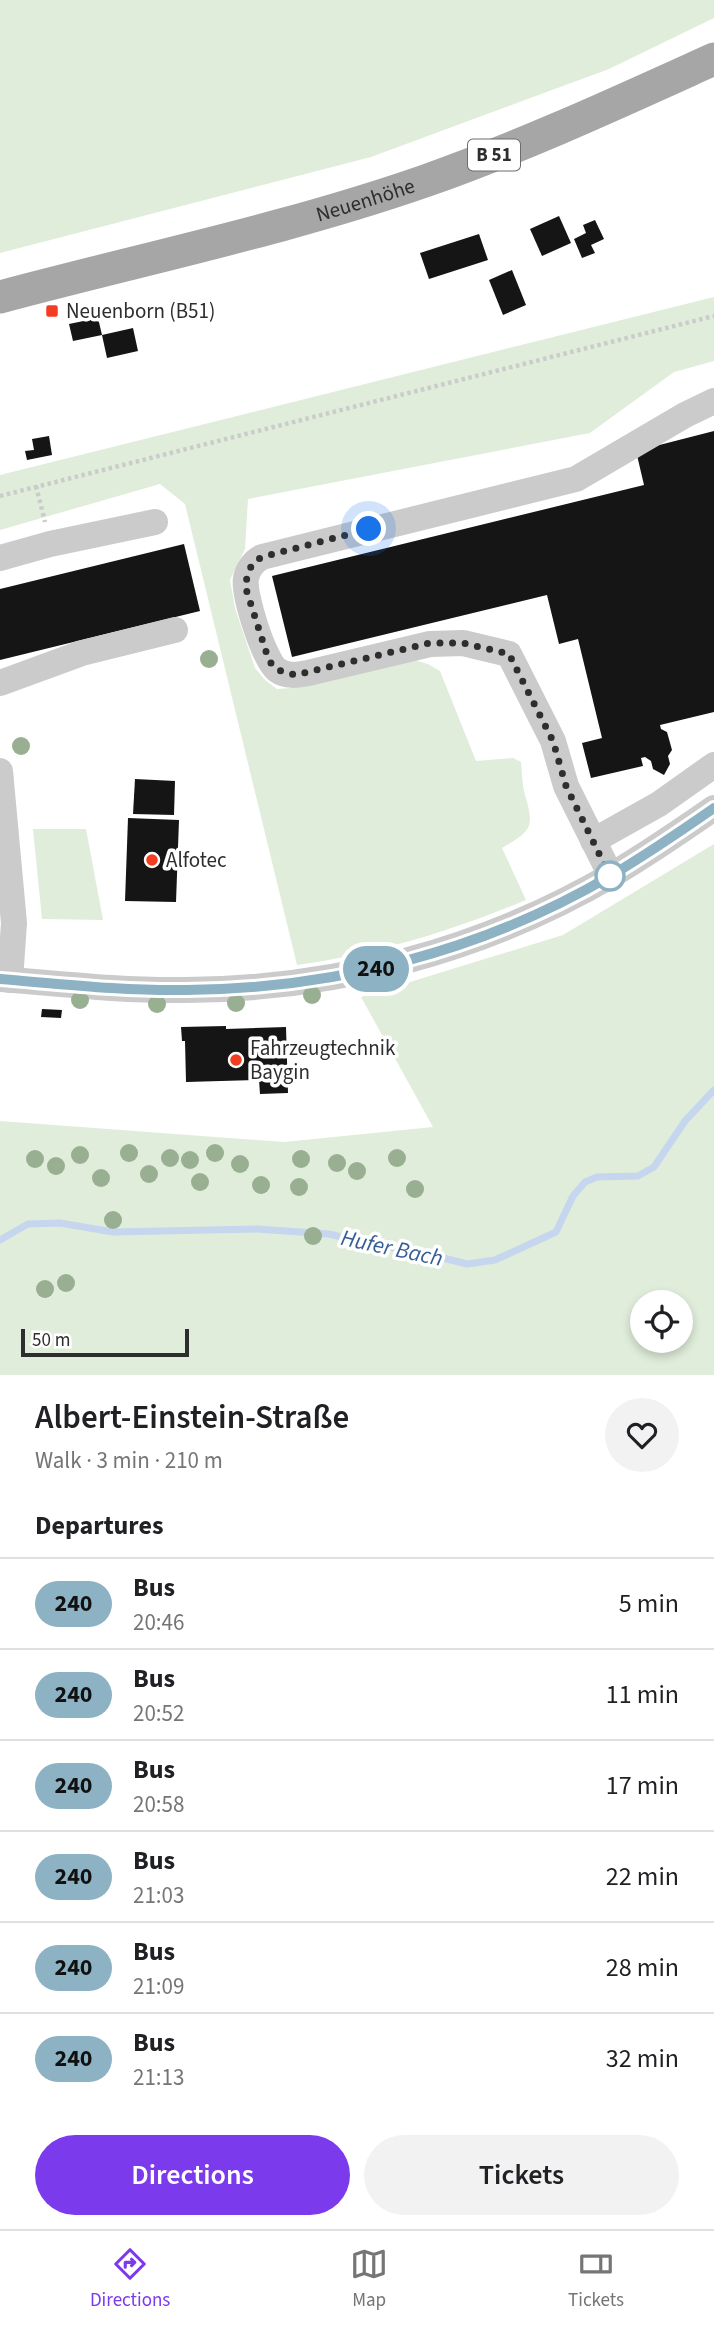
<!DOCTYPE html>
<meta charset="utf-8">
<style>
:root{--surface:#fff;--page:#f2f2f2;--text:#202124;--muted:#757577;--line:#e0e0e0;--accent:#7c3aed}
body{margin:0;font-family:"Source Sans 3",sans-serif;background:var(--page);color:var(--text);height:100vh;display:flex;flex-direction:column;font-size:26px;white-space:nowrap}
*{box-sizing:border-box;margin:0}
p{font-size:23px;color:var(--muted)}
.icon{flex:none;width:38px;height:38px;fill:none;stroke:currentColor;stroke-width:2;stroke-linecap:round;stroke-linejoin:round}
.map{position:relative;height:1375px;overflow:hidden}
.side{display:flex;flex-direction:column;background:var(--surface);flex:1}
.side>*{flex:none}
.badge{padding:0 14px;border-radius:23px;font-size:24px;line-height:46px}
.fabs{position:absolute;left:630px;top:1290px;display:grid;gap:14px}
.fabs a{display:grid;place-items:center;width:63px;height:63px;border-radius:50%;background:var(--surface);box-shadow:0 4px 10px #0003;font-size:35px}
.scale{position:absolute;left:21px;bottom:18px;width:168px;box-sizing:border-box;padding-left:7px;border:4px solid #2e2e2e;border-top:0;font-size:19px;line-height:24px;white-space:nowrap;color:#2e2e2e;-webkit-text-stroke:5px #fff;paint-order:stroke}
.you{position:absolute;width:35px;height:35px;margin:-18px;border:5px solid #fff;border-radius:50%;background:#1a73e8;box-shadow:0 0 0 10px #1a73e833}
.map>.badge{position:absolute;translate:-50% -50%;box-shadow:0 0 0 4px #fff}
h2{padding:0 35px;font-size:26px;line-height:63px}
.round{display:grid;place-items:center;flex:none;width:74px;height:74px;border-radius:37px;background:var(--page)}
.overview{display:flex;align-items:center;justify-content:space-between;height:119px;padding:0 35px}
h1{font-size:33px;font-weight:600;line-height:52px}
.cta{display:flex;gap:14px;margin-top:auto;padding:14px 35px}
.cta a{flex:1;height:80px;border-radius:42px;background:var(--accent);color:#fff;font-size:28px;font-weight:600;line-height:80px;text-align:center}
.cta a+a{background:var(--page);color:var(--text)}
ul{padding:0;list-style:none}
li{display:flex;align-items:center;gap:21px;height:91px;padding:0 35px;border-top:2px solid var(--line)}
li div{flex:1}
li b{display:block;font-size:26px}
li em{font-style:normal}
li .badge{min-width:77px;font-weight:700;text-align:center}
.tab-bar{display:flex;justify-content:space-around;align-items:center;height:98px;border-top:2px solid var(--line);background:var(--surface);font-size:19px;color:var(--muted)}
.tab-bar a{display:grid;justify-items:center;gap:4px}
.tab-bar .selected{color:var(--accent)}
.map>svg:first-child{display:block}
.green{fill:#e0edda;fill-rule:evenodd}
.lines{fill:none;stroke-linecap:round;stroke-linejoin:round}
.stream{stroke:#c5d6ee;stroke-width:7}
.building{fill:#151515}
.path{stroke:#cbcbcb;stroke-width:4.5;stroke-dasharray:3.5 3.5;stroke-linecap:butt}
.minor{stroke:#cbcbcb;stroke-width:26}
.major{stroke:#a6a6a6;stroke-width:33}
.tree{fill:#99af92}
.line-casing{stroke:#fff;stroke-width:16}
.line{stroke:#8db2c3;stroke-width:10}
.walk{stroke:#2e2e2e;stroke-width:7;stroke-dasharray:0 12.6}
.poi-dot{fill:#f33c22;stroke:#fff;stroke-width:2.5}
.stop-dot{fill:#fff;stroke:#8db2c3;stroke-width:3.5}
.labels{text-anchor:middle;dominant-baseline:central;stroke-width:7;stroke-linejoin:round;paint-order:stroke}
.shield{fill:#fff;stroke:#6d6d6d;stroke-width:2}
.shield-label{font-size:19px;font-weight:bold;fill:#2e2e2e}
.street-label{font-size:21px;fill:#2e2e2e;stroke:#fff}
.poi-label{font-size:21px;fill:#2e2e2e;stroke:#fff;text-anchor:start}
.water-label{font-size:23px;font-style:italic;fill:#365e96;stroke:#fff}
</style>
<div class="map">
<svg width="714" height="1375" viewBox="0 0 714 1375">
<rect width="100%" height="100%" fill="#fff"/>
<g class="green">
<polygon points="0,0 714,0 714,18 609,69 371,157 0,253"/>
<path d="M714 297V361L674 372 590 433 248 499 245 549 230 580 235 608 255 668 265 680 277 689 291 688 414 660 428 664 440 671 476 761 513 758 521 762C522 773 522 784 525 795 535 828 531 831 502 848L526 900C452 931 377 954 297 965L185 504 160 484 0 530V475Z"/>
<polygon points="33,829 86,829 103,920 42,919"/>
<path d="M714 844V1375H0V1121L284 1142 433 1127 361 997 563 935ZM642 1302H681V1340H642Z"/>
</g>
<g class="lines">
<polyline class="stream" points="0,1240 28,1224 60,1223 113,1232 257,1229 329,1234 378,1246 411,1250 467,1264 495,1260 556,1232 573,1196 585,1182 597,1177 638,1176 654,1167 685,1121 714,1090"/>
</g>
<g class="building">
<polygon points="559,216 571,243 542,256 530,229"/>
<polygon points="595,220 604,239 591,245 595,253 582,258 574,239 586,233 583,225"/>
<polygon points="479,234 488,260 429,279 420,253"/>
<polygon points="512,270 526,305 503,315 489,280"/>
<polygon points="98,318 102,335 133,328 138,351 107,358 102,335 73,341 69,324"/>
<polygon points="714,431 714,712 660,725 661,729 667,732 672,750 668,756 670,764 664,775 653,769 651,761 645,757 641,758 643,766 591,778 582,743 602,738 578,639 559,644 547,595 292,657 272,576 644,485 636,451"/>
<polygon points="49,436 52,455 27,460 25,451 34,450 32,439"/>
<polygon points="184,544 200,611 0,660 0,589"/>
<polygon points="135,779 175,781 174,815 133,814"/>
<polygon points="128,818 179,820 176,902 125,901"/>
<polygon points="42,1009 62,1010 61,1018 41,1017"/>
<polygon points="226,1026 226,1029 286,1027 288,1093 260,1094 259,1080 186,1082 185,1041 182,1041 181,1027"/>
</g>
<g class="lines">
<g class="path">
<polyline points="36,486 45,522"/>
<polyline points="0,496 714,316"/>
</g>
<g class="minor">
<polyline points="0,558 50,544 155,522"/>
<polyline points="0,683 82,653 175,630"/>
<polyline points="0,771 14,923 10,980"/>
<polyline points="593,841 659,804 714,765"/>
<path d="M611 876 566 786 553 741 509 654 463 643 430 644 308 673C297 675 287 677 277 670 264 660 243 594 246 578 248 569 254 561 262 557L576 479 685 415 714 401"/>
<path d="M0 979C62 984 124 991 186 990 336 989 482 951 612 875 647 854 681 831 714 808"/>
</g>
<path class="major" id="s1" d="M0 297C142 259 287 229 425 181 524 146 619 102 714 59"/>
</g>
<g class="tree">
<circle cx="209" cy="659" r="9"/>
<circle cx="21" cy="746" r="9"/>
<circle cx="312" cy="995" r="9"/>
<circle cx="80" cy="1000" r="9"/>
<circle cx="236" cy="1003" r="9"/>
<circle cx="157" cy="1004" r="9"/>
<circle cx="129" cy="1153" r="9"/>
<circle cx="215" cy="1153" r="9"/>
<circle cx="80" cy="1155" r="9"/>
<circle cx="170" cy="1158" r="9"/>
<circle cx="397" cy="1158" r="9"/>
<circle cx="35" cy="1159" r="9"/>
<circle cx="301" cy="1159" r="9"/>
<circle cx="190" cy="1160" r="9"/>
<circle cx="337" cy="1163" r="9"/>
<circle cx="240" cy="1164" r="9"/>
<circle cx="56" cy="1166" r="9"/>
<circle cx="357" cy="1171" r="9"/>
<circle cx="149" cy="1174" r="9"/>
<circle cx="101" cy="1178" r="9"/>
<circle cx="200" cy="1182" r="9"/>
<circle cx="261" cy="1185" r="9"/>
<circle cx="299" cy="1187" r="9"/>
<circle cx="415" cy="1189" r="9"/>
<circle cx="113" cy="1220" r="9"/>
<circle cx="313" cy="1236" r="9"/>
<circle cx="66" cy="1283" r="9"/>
<circle cx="45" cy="1289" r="9"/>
</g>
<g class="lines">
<defs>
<path id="line" d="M0 979C62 984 124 991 186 990 335 989 483 951 612 875 647 854 681 831 714 808"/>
</defs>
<use href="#line" class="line-casing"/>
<use href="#line" class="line"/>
<path class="walk" d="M369 529 262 557C249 564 246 575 246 589L269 661 278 670 295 675 430 643H463L509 654 553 741 566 786 610 876"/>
</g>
<g class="poi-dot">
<rect x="45" y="304" width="14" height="14" rx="3.5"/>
<circle cx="152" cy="860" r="7"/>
<circle cx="236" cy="1060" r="7"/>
</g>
<circle class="stop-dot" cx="610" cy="876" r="14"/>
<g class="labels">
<rect class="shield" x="468" y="139.5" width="52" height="31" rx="5"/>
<g class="shield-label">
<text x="494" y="155">B 51</text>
</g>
<g class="street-label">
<text stroke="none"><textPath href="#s1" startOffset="378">Neuenhöhe</textPath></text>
</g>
<g class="poi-label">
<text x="66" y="311">Neuenborn (B51)</text>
<text x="166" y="860">Alfotec</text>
<text x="250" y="1048">Fahrzeugtechnik<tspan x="250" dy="24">Baygin</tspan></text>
</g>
<g class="water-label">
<text transform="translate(392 1248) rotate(12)">Hufer Bach</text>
</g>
</g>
</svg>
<div class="fabs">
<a><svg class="icon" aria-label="locate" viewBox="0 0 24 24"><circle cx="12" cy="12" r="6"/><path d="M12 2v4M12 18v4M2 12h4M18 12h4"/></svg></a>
</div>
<div class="scale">50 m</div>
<div class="you" style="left:369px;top:529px"></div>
<b class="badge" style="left:376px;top:969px;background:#8db2c3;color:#111">240</b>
</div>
<section class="side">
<div class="overview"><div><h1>Albert-Einstein-Straße</h1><p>Walk · 3 min · 210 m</p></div><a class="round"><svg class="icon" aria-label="heart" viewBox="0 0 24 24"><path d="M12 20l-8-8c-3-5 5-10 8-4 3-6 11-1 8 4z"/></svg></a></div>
<h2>Departures</h2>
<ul>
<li><span class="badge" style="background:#8db2c3;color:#111">240</span><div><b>Bus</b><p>20:46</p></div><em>5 min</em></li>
<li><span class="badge" style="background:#8db2c3;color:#111">240</span><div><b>Bus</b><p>20:52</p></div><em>11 min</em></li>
<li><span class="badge" style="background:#8db2c3;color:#111">240</span><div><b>Bus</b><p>20:58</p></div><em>17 min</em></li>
<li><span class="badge" style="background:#8db2c3;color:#111">240</span><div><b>Bus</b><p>21:03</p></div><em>22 min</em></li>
<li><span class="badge" style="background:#8db2c3;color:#111">240</span><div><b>Bus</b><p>21:09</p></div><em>28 min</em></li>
<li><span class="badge" style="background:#8db2c3;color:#111">240</span><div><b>Bus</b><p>21:13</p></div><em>32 min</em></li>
</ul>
<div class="cta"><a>Directions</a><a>Tickets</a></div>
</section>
<nav class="tab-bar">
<a class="selected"><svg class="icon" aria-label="directions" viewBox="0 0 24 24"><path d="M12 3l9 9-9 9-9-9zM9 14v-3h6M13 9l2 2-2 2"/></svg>Directions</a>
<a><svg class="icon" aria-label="map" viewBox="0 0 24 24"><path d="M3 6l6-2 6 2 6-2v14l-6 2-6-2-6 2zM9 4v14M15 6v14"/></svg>Map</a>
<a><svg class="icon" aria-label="tickets" viewBox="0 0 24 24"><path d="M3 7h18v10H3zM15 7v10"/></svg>Tickets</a>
</nav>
